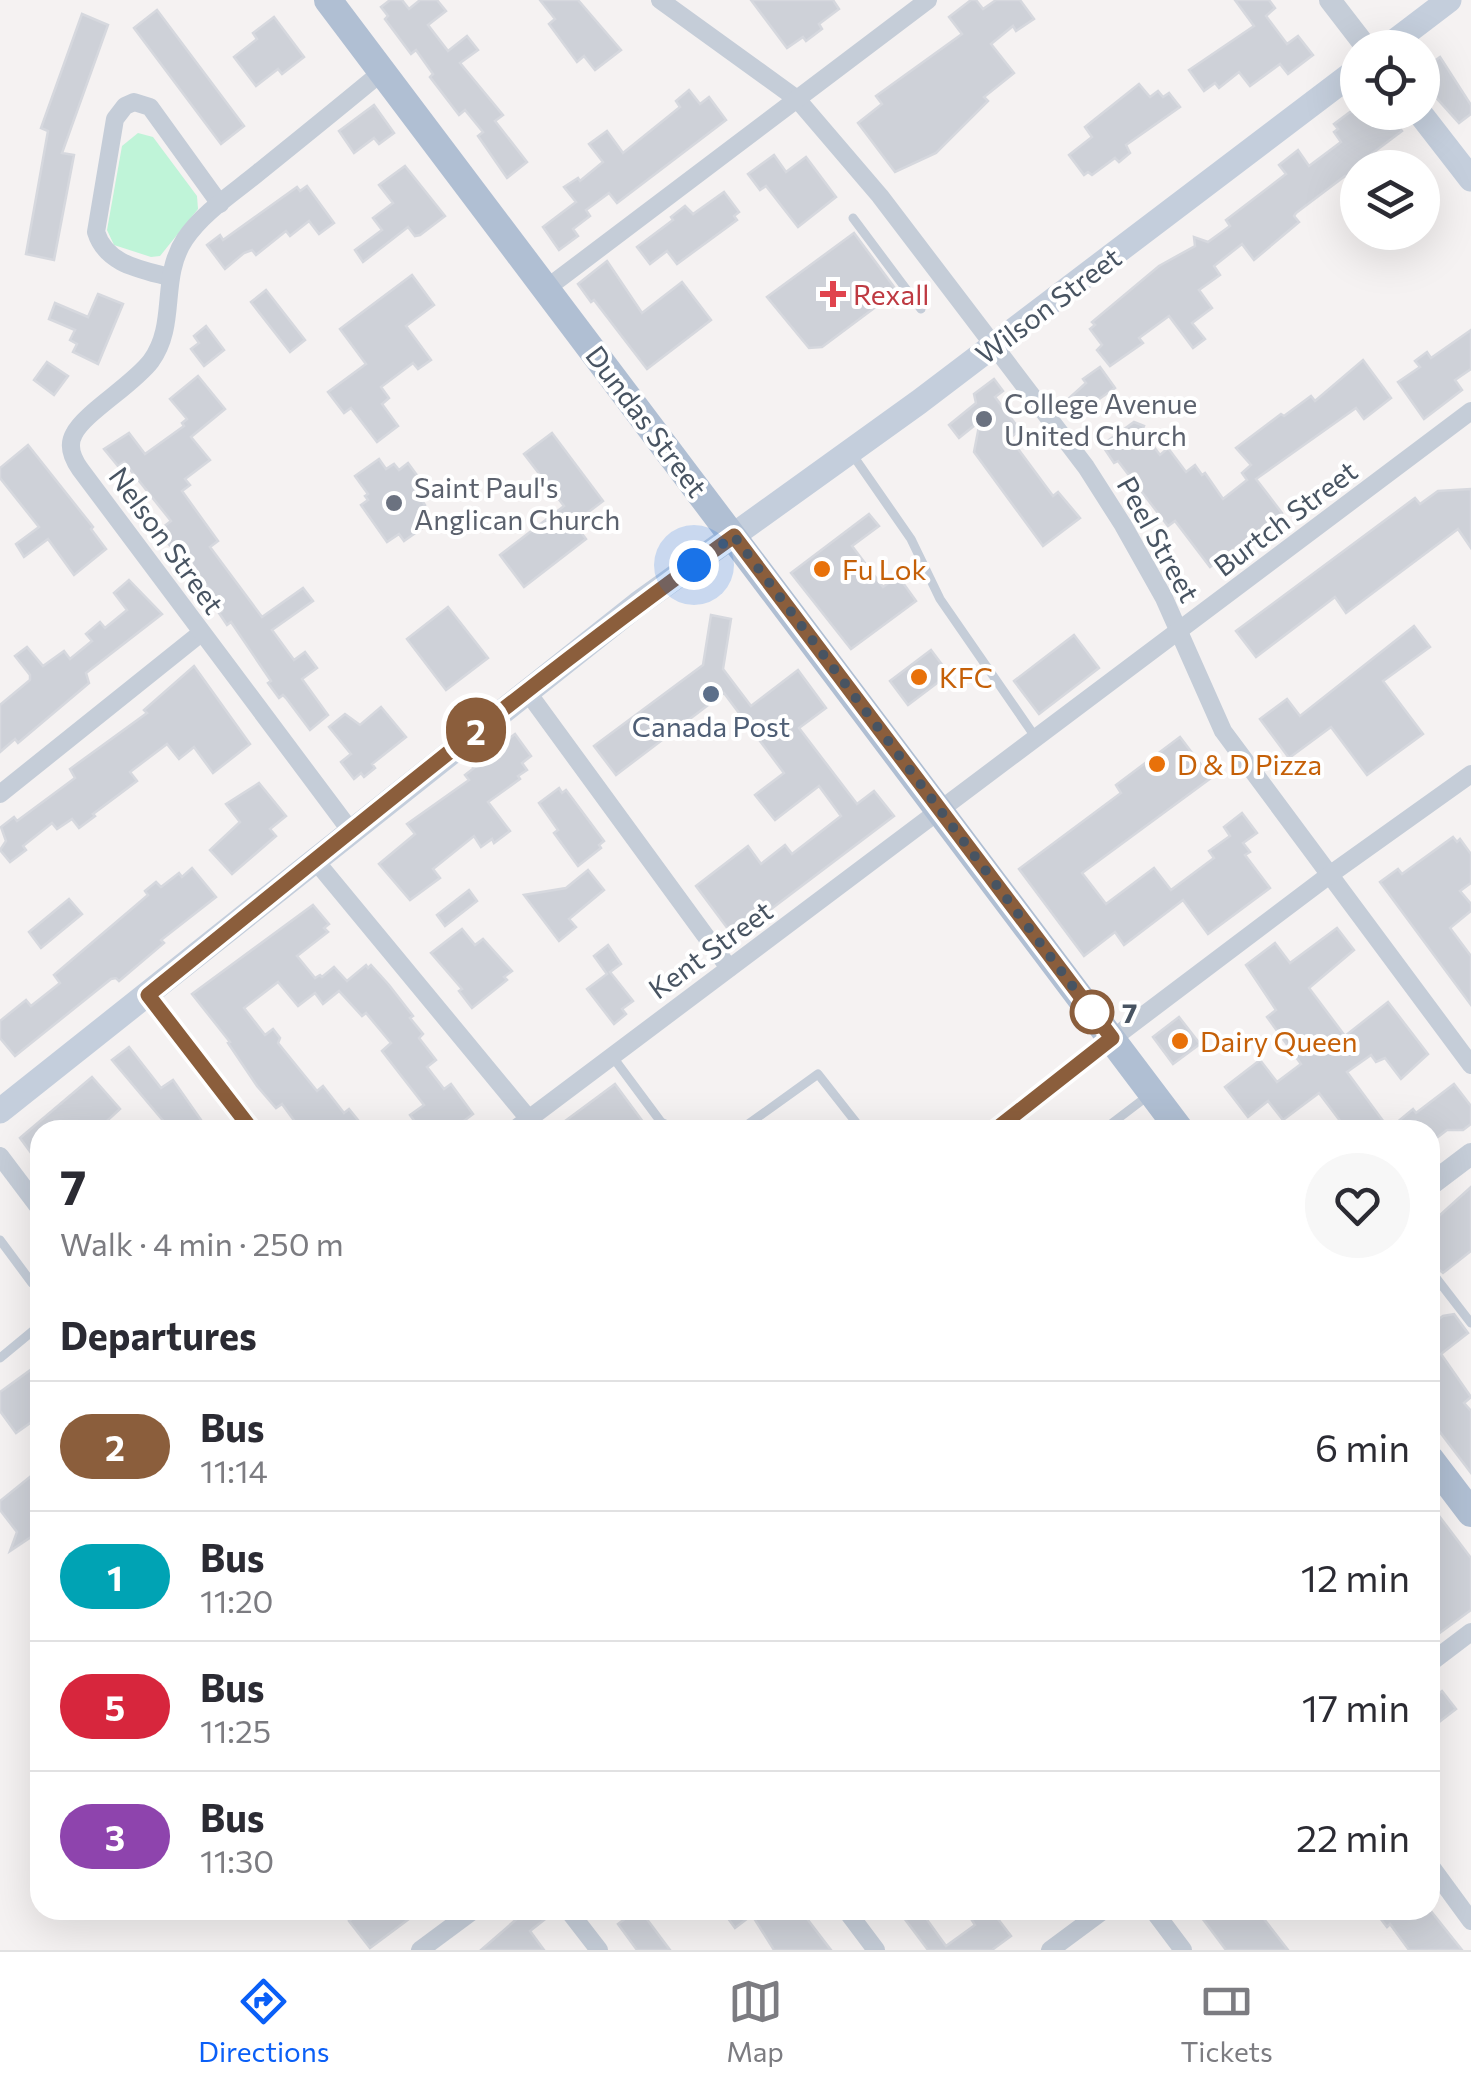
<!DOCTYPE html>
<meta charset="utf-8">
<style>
:root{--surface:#fff;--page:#f7f7f7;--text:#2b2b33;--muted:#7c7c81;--line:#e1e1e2;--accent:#0a5ff7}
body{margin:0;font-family:Commissioner,sans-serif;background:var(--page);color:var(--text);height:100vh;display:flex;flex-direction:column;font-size:38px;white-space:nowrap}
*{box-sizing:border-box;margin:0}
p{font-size:32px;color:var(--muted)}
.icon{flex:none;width:55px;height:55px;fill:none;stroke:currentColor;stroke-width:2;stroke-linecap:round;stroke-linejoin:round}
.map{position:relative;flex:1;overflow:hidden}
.drawer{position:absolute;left:30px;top:1120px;width:1410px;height:800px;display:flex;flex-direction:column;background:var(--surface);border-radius:30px;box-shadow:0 10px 40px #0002}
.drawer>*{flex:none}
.badge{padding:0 20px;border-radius:32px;font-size:35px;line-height:65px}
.controls{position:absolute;left:1340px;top:30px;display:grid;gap:20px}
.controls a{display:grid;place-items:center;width:100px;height:100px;border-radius:50%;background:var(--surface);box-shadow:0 10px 40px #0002;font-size:50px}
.you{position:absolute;width:50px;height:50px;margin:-25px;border:8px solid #fff;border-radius:50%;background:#1a73e8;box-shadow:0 0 0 15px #1a73e833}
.map>.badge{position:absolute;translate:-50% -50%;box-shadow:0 0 0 5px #fff}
h2{padding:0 30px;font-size:38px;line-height:90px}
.round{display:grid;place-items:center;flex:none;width:105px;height:105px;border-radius:52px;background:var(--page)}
.headline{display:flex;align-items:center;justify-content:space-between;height:170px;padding:0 30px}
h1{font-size:48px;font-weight:700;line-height:75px}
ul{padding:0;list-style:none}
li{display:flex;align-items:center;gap:30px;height:130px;padding:0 30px;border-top:2px solid var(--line)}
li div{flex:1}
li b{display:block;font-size:38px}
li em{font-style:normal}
li .badge{min-width:110px;font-weight:700;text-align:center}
.tabs{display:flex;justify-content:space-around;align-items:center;height:140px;border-top:2px solid var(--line);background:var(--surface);font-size:28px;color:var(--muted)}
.tabs a{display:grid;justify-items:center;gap:5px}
.tabs .on{color:var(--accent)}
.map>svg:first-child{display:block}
.green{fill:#bff4d8}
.building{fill:#ced1d8;stroke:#d6d8de;stroke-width:2.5}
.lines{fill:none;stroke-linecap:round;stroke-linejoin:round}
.service{stroke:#c5cdd8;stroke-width:9}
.minor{stroke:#c5cdd8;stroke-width:18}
.tertiary{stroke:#c5cdd8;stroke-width:22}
.secondary{stroke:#c4cedc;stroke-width:25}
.primary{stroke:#b0bfd3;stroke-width:28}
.line-casing{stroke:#fff;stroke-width:22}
.line{stroke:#8b5e3c;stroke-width:15}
.walk{stroke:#485462;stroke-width:10;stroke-dasharray:0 18}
.health-dot{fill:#e0444e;stroke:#fff;stroke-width:4}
.worship-dot{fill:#6b7280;stroke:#fff;stroke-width:4}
.food-dot{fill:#e8710a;stroke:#fff;stroke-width:4}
.service-dot{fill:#5c6f8a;stroke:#fff;stroke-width:4}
.stop-dot{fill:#fff;stroke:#8b5e3c;stroke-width:5}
.labels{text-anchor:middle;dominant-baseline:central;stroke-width:8;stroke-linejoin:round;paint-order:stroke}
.health-label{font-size:28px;fill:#be3a42;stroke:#fff;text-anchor:start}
.street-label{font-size:28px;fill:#485462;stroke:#fff}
.worship-label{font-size:28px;fill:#5b616d;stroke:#fff;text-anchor:start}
.food-label{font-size:28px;fill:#c56008;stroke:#fff;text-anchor:start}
.service-label{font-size:28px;fill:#4e5e75;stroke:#fff}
.stop-label{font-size:28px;font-weight:bold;fill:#485462;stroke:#fff;text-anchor:start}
</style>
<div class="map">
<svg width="1471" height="1950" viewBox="0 0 1471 1950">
<rect width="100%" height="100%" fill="#f5f2f2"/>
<polygon class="green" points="138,133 153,137 197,196 198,209 160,256 151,257 114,245 107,230 122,146"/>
<g class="building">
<polygon points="390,0 402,0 409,9 420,0 437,0 446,11 428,25 448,51 467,36 478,50 460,63 503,115 495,121 527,162 507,178 478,136 483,132 465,110 459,115 430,77 433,74 416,50 411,54 385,19 388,16 381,7"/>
<polygon points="540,0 578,0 621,50 595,70 584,56 577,62 549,24 555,19"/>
<polygon points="751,0 833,0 839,9 819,24 822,29 806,41 803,37 787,48"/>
<polygon points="971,0 976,0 983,9 996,0 1020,0 1034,19 1016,31 1013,26 991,44 1014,73 984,97 988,101 936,153 895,172 858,123 882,104 876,96 962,34 949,17"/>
<polygon points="1235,0 1269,0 1275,8 1266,16 1287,44 1298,36 1313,55 1288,74 1280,64 1250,86 1239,72 1219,88 1215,83 1204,91 1189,70 1254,26"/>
<polygon points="157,10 244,126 221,144 134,28"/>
<polygon points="82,14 108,25 62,153 74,155 54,260 26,254 48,131 41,128"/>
<polygon points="274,17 304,57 282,74 278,69 256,86 234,57 257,39 253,33"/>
<polygon points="1440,57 1471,105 1471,114 1459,123 1422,82 1422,70"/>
<polygon points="1139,84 1150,97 1158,91 1163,97 1169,93 1180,107 1126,145 1130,153 1119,162 1115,158 1092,175 1088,172 1084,175 1069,155 1092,137 1085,127"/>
<polygon points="689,90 700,104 709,97 726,120 617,203 609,193 586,210 590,216 573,229 578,236 559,250 543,227 576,202 564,187 578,178 580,181 603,162 589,144 607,131 623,153 680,107 676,101"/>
<polygon points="374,105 394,133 379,144 374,138 354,153 339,131"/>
<polygon points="1350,112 1388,112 1402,131 1358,164 1358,193 1345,176 1296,213 1294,216 1299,222 1254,260 1242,244 1214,266 1220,275 1199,290 1212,308 1192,323 1205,339 1193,348 1169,316 1139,338 1143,343 1110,366 1097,350 1102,345 1090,329 1095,325 1092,322 1159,266 1195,246 1194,237 1208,242 1230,226 1226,220 1286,174 1279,165 1298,150 1309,166 1341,142 1334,132 1338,129 1334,124"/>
<polygon points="774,155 786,172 806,157 836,197 798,227 766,186 760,190 748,174"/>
<polygon points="405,166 445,216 420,235 415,236 408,227 363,262 355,250 382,230 373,218 393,203 379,185"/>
<polygon points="307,186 334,223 319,234 309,221 290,236 286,231 256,255 252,250 244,253 225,269 207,245 220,235 223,240 297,187 300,191"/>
<polygon points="724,192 739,212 734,216 737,220 677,264 667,251 650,264 637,247 673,220 671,217 685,206 693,214"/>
<polygon points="854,233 897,291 822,347 809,348 767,297"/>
<polygon points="607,261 642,313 682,282 711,320 647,369 594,300 591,302 578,284"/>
<polygon points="412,275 434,305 406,326 431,360 418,369 413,363 381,387 389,398 382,404 398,426 377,442 351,408 344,413 328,392 366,364 340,329"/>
<polygon points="266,290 305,340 290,352 251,302"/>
<polygon points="98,294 123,304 98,364 73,352 77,344 70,340 75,330 49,319 55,303 88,317"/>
<polygon points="206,326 224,350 204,366 191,349 199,343 194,336"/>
<polygon points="1471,330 1471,369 1455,380 1462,390 1424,419 1398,382 1420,367 1415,361 1427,352 1431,358"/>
<polygon points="1363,360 1391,398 1364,419 1356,408 1256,479 1282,513 1210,567 1175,521 1168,526 1118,461 1114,463 1102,445 1134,422 1144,426 1142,431 1160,455 1168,448 1186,472 1195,465 1202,475 1205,473 1223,499 1247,480 1242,473 1251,465 1236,448 1281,414 1284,416 1311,396 1315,401"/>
<polygon points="47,362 68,376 54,395 34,380"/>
<polygon points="1100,367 1115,388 1076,415 1066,401 1086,383 1083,379"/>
<polygon points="198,376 225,409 191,437 210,460 185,479 190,485 182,491 218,541 210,547 262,617 303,588 313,601 272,630 294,660 305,652 317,668 302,679 328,715 310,730 286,698 283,695 279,698 268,683 271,681 231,622 227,625 219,613 222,611 220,604 202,579 199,581 158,531 171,521 124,462 118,466 104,449 129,433 145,454 184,426 182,423 187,419 170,399"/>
<polygon points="994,379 1003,391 995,397 1020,430 1010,438 1053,496 1058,492 1080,518 1043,546 974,452 980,421 959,438 949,425 976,403 974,394"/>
<polygon points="552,433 603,501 574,523 586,539 524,587 500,555 564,506 524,454"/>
<polygon points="28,445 93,527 91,529 106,549 74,575 48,539 24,557 16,544 39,527 0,478 0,468"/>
<polygon points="379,459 386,469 394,464 399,470 408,463 430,493 421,499 425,505 418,511 428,524 404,541 399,534 387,542 361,505 368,500 365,496 368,494 355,476"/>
<polygon points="1471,489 1471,548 1458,529 1346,613 1335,597 1256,657 1236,631 1415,498 1420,504 1438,491"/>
<polygon points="869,514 879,526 852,546 883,587 898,576 916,601 851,649 791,573"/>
<polygon points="129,580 162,614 86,673 89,683 18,743 15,739 0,752 0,705 30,680 30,675 15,656 27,647 43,666 64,651 70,659 92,641 86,634 100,622 105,628 127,610 114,593"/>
<polygon points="448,607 488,658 446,690 407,639"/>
<polygon points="711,615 731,619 723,669 751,706 798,670 826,708 799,728 857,804 874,791 894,816 734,937 696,886 748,846 761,864 785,845 792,854 841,816 819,786 775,820 755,795 784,773 724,693 616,775 594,746 703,665"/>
<polygon points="1414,626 1430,647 1383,681 1423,734 1367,775 1331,727 1289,758 1260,719 1287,699 1300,716"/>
<polygon points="1074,635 1099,668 1039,714 1014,681"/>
<polygon points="931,650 949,674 908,705 890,681"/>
<polygon points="194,666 250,744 213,773 194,747 179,759 167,744 130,772 137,781 93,814 95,816 79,828 72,819 57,829 52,823 23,846 26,850 10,862 0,850 6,841 1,827 14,817 17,821 75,778 70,769 147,713 144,710"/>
<polygon points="381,707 406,737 372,764 375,768 364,777 361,773 354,779 341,762 351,754 329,727 345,714 360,725"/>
<polygon points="515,734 531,756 522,763 527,770 518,776 520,779 488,802 510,831 494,843 492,839 481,847 474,836 433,869 440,878 410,900 379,864 415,834 407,824 469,780 465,775 474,768 472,766"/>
<polygon points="1180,737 1211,778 1082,873 1106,904 1154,868 1171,890 1214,858 1209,851 1230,836 1224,827 1242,813 1257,833 1243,843 1250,852 1245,855 1270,888 1208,934 1183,900 1124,945 1115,932 1084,956 1019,869 1121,793 1116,785"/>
<polygon points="259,783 286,816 270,829 276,836 232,874 210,850 240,822 226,804"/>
<polygon points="559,788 562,793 566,790 604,841 599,845 601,848 578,866 554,833 558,830 539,803"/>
<polygon points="1453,837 1457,842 1460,839 1471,854 1471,883 1460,891 1471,904 1471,911 1450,928 1471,956 1471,1005 1380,882 1398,869 1402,874"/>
<polygon points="192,868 216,897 161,940 164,943 119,981 116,978 111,979 15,1056 0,1038 0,1021 26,1000 31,1006 55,987 60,983 54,975 148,895 145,891 156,882 161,887 179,873 182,877"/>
<polygon points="588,870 604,890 569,919 576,927 559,941 524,895 566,888"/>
<polygon points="469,890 477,901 445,926 437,915"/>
<polygon points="69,899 82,914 41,948 29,932"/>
<polygon points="313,905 329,924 324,928 328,932 297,956 315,978 320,975 322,977 334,967 347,981 366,965 368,968 371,965 389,985 413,1016 410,1018 423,1034 419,1038 436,1060 427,1067 444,1089 451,1084 473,1114 452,1130 421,1130 410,1115 424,1105 382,1051 391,1043 366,1013 362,1016 339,991 323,1004 315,993 298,1006 278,982 244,1008 265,1035 273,1029 280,1038 278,1043 317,1091 323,1086 344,1113 349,1109 366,1130 301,1130 282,1104 276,1108 257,1086 228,1043 230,1042 192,994"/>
<polygon points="1337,928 1354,950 1309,988 1345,1036 1388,1002 1428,1054 1401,1079 1385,1058 1376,1062 1371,1055 1347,1072 1389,1129 1413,1109 1416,1113 1454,1084 1471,1106 1471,1124 1463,1130 1447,1130 1430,1143 1430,1130 1347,1130 1319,1093 1283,1120 1268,1101 1248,1117 1225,1087 1260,1060 1277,1082 1301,1064 1267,1017 1276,1010 1246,965 1275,943 1290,963"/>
<polygon points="462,929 475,945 483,939 512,971 504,977 507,980 472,1008 459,991 462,989 431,953"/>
<polygon points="608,945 621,964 610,972 633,1001 622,1009 626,1014 614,1024 587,989 607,974 594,956"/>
<polygon points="1179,1017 1200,1044 1173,1064 1153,1037"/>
<polygon points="129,1047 161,1088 173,1080 208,1130 171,1130 112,1060"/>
<polygon points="92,1077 120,1109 97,1130 40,1130 40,1165 20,1138"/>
<polygon points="615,1084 649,1130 553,1130"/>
<polygon points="1471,1187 1471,1251 1443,1273 1430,1262 1430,1224"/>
<polygon points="1454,1314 1468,1333 1441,1354 1471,1397 1464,1403 1471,1411 1471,1473 1430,1419 1430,1326 1443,1316"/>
<polygon points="40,1363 40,1416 16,1433 0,1411 0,1392"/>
<polygon points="31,1476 40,1489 40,1531 10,1551 17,1532 0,1510 0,1501"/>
<polygon points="1430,1504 1471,1558 1471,1610 1430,1640"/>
<polygon points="1442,1691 1456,1709 1430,1729 1430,1700"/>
<polygon points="364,1910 421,1910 370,1948 349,1921"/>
<polygon points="527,1910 549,1916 530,1931 544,1950 481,1950"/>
<polygon points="637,1910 640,1910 670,1950 637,1950 618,1924"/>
<polygon points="722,1910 821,1910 808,1920 831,1950 774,1950 752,1915 735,1928"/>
<polygon points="898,1910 920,1910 946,1946 975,1925 970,1917 979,1910 991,1910 1011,1936 992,1950 928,1950"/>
<polygon points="1196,1910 1257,1910 1288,1950 1226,1950"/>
<polygon points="1374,1910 1430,1910 1462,1950 1409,1950 1390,1924 1387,1927"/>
</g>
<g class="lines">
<g class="service">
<polyline points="853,218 921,309"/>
<polyline points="852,454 911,539 940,599 1036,738"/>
<polyline points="612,1056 661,1122 678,1130"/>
<polyline points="740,1130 818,1074 862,1130"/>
<polyline points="995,1130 1107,1042"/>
<polyline points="1103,1130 1149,1095"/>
<polyline points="0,1240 32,1283 40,1276"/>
<polyline points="1430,1270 1471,1323"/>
<polyline points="0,1358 40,1325"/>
</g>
<g class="minor">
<polyline points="660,0 797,99 880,196 982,330 1086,467 1123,525 1164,598 1223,731 1471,1065"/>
<path d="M169 277C139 269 106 264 96 232L115 119 125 106 134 102 150 107 220 204"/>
<polyline points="547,288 928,0"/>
<polyline points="526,690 729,968"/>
<polyline points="0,794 201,633"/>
<path d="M350 830 80 469C73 459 67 446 74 434 84 413 133 385 151 361 178 324 159 278 185 239 203 212 235 192 259 172 300 139 342 105 383 71"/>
<polyline points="314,859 529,1119"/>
<polyline points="148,995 252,1130"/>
<polyline points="1112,1039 1328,876 1471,774"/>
<polyline points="514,1130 1471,411"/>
<polyline points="0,1156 40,1209"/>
<polyline points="1430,1663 1471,1632"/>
<polyline points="1430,1865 1471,1921"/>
<polyline points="568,1910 599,1950"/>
<polyline points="846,1910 876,1950"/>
<polyline points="1153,1910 1183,1950"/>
<polyline points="420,1950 474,1910"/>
<polyline points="1050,1950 1104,1910"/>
</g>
<g class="tertiary">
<polyline points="1330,0 1367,48"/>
<polyline points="1430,1185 1471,1154"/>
</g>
<g class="secondary">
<polyline points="1386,48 1449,0"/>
<polyline points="1419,112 1471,179"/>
<polyline points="0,1111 638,604 919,402 1358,69"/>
</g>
<g class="primary">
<polyline points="328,0 1180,1130"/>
<polyline points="1430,1459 1471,1513"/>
</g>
</g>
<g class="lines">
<defs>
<path id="line" d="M252 1130 148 995C342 839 532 680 734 536L1112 1038 995 1130"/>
</defs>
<use href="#line" class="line-casing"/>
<use href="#line" class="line"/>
<polyline class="walk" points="694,565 734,536 1098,1020 1092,1012"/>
</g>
<path class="health-dot" d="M828 279h10v10h10v10h-10v10h-10v-10h-10v-10h10z"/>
<g class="worship-dot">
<circle cx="984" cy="419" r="10"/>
<circle cx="394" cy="503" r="10"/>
</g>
<g class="food-dot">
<circle cx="822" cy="569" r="10"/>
<circle cx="919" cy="677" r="10"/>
<circle cx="1157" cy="764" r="10"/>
<circle cx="1180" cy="1041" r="10"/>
</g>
<circle class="service-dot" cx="711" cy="694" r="10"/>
<circle class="stop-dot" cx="1092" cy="1012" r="20"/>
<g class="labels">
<g class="health-label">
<text x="853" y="294">Rexall</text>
</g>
<g class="street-label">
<text transform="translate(1048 305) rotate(-37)">Wilson Street</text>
<text transform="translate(647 421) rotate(53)">Dundas Street</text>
<text transform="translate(1285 518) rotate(-37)">Burtch Street</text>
<text transform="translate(1159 539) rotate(61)">Peel Street</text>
<text transform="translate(167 540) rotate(54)">Nelson Street</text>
<text transform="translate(710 949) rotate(-36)">Kent Street</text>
</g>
<g class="worship-label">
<text x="1004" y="403">College Avenue<tspan x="1004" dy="32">United Church</tspan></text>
<text x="414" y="487">Saint Paul's<tspan x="414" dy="32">Anglican Church</tspan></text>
</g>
<g class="food-label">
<text x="842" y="569">Fu Lok</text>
<text x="939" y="677">KFC</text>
<text x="1177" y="764">D &amp; D Pizza</text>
<text x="1200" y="1041">Dairy Queen</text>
</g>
<g class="service-label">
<text x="711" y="726">Canada Post</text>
</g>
<g class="stop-label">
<text x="1122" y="1012">7</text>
</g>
</g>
</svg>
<div class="controls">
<a><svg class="icon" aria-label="locate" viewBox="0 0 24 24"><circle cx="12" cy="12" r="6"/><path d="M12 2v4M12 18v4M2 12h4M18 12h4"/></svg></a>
<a><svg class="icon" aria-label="layers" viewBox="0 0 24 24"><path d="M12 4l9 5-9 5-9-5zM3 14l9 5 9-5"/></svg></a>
</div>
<div class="you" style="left:694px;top:565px"></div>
<b class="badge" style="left:476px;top:730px;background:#8b5e3c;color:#fff">2</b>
<section class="drawer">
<div class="headline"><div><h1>7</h1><p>Walk · 4 min · 250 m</p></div><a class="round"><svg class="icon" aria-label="heart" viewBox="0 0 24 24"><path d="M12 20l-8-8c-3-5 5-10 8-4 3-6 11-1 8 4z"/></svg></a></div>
<h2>Departures</h2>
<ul>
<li><span class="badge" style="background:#8b5e3c;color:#fff">2</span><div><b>Bus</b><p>11:14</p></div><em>6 min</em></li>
<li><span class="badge" style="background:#00a3b4;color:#fff">1</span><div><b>Bus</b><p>11:20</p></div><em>12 min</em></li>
<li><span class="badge" style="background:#d7263d;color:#fff">5</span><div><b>Bus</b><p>11:25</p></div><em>17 min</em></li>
<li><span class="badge" style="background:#8e44ad;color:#fff">3</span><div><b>Bus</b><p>11:30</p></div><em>22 min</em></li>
</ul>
</section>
</div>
<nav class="tabs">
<a class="on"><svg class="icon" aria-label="directions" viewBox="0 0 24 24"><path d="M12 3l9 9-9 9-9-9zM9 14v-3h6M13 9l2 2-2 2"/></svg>Directions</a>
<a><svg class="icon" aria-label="map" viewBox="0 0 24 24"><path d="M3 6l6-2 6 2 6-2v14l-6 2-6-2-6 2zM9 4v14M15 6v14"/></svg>Map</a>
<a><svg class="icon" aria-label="tickets" viewBox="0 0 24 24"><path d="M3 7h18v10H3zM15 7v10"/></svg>Tickets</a>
</nav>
